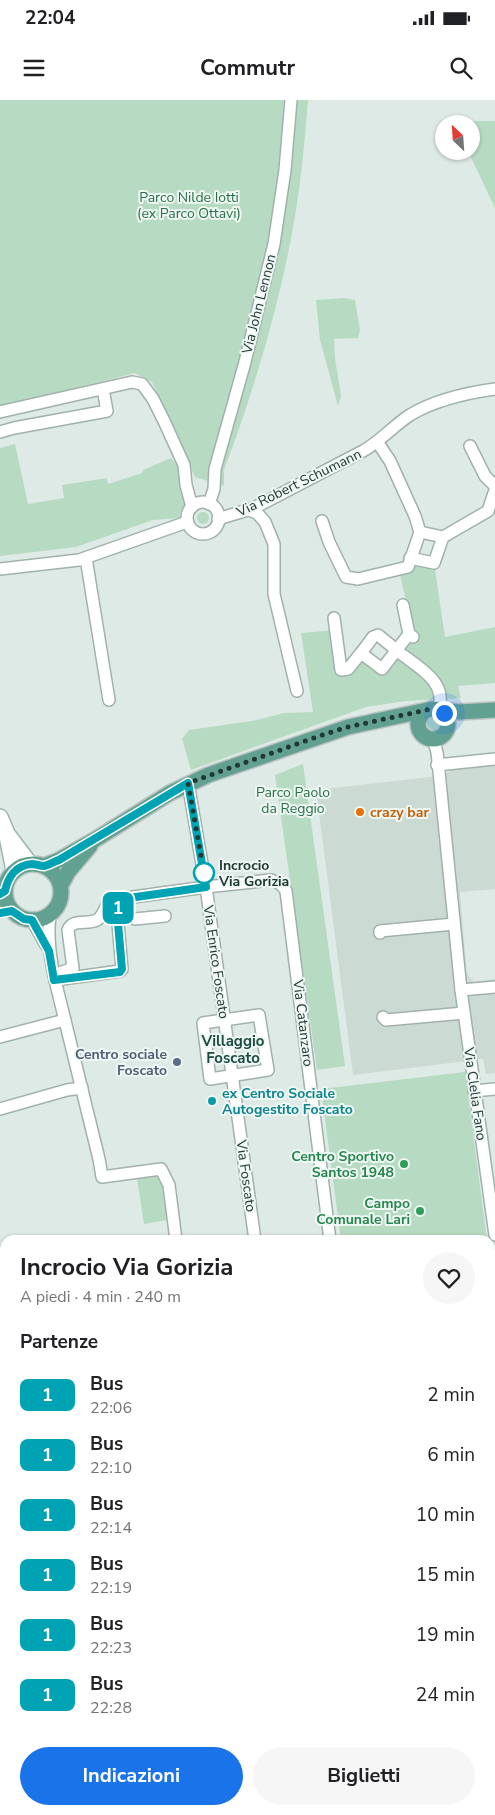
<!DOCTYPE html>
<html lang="it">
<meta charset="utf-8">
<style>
:root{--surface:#fff;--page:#f6f6f6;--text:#202124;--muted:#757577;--accent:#1a73e8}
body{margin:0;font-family:"Nunito Sans",sans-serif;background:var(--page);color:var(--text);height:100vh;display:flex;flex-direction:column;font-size:19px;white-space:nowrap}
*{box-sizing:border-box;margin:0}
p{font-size:16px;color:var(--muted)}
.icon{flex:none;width:28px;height:28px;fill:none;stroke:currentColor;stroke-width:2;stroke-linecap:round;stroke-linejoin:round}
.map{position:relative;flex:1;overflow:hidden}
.details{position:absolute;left:0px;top:1135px;width:495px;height:580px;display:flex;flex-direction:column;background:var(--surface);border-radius:15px 15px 0 0;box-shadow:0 1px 4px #0004}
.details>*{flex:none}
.badge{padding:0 10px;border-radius:8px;font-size:18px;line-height:32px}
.needle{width:32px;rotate:335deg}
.controls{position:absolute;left:435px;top:15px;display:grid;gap:10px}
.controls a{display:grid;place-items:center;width:45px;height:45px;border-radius:50%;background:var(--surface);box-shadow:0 1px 4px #0004;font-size:25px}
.you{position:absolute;width:25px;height:25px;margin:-12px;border:4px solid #fff;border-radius:50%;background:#1a73e8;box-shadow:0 0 0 8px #1a73e833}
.map>.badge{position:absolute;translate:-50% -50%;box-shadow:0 0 0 2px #fff}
h2{padding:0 20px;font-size:19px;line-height:45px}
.round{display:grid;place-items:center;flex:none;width:52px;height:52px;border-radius:26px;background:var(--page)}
.headline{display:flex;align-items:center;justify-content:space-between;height:85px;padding:0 20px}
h1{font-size:24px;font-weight:700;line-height:38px}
.primary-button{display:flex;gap:10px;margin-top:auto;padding:10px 20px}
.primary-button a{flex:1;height:58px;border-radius:30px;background:var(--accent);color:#fff;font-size:20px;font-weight:700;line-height:58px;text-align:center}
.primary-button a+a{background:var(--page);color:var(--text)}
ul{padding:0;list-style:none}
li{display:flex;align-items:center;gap:15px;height:60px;padding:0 20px}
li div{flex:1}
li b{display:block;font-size:19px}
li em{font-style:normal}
li .badge{min-width:55px;font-weight:700;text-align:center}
.status{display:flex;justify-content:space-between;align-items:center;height:35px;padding:0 25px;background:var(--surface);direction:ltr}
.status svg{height:14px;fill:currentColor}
header{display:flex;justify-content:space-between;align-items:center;height:65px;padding:0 20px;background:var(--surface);font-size:22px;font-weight:700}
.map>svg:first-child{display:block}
.built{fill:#ccdad4}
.green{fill:#b7dbc2}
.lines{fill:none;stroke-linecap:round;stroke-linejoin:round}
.street-casing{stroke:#a1b1ac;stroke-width:14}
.secondary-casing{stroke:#9db5ad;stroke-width:18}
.primary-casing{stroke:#bcc4c2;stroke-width:18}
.street{stroke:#fff;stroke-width:11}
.secondary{stroke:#fff;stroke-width:15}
.primary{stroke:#62a092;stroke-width:15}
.line-casing{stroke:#fff;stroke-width:11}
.line{stroke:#00a3b4;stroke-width:8}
.walk{stroke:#203933;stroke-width:5;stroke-dasharray:0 9}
.food-dot{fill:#e8710a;stroke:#eef7f3;stroke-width:2}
.stop-dot{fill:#fff;stroke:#00a3b4;stroke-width:2.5}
.service-dot{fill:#5c6f8a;stroke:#eef7f3;stroke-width:2}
.culture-dot{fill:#0f9aa8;stroke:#eef7f3;stroke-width:2}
.leisure-dot{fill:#2e9e5b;stroke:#eef7f3;stroke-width:2}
.labels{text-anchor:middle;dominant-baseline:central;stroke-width:4;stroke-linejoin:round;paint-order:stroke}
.park-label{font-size:14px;fill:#2a7047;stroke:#eef7f3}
.street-label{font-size:14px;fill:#203933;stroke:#eef7f3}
.food-label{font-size:14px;font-weight:bold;fill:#c56008;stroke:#eef7f3;text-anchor:start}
.stop-label{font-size:14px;font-weight:bold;fill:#203933;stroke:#eef7f3;text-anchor:start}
.service-label{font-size:14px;font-weight:bold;fill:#4e5e75;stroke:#eef7f3;text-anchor:end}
.culture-label{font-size:14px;font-weight:bold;fill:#0d838f;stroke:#eef7f3;text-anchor:start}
.leisure-label{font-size:14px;font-weight:bold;fill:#27864d;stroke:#eef7f3;text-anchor:end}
.neighbourhood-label{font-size:15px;font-weight:bold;fill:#1c4b41;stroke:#eef7f3}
</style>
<div class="status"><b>22:04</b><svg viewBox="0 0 49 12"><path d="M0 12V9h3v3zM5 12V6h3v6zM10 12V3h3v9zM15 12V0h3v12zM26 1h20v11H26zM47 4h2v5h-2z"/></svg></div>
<header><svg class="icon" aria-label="menu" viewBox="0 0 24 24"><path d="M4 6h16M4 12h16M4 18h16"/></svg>Commutr<svg class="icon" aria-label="search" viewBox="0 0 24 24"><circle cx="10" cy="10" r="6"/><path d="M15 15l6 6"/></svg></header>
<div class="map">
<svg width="495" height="1715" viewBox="0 0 495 1715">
<rect width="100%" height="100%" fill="#deeae5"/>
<polygon class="built" points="495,659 495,789 460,792 467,874 474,882 495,879 495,973 486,974 483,959 353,975 316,690 438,676 472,662"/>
<g class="green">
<path d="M0 0H308C305 37 302 73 296 110 282 197 255 288 224 370V386L195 377 152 282 135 273 0 307Z"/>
<polygon points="457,21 495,21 495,108 468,51 471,51 471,24 457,24"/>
<polygon points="344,198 355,200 360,230 358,238 334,239 335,258 341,296 338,306 320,240 316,200"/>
<polygon points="15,344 28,404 64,398 62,385 107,378 108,384 142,373 143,370 171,358 180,369 186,402 181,410 179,418 153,420 76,447 0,456 0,348"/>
<circle cx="203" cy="418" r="6"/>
<polygon points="410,458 434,463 445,537 495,527 495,583 458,586 461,598 406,601 366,607 191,670 182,639 189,630 257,620 284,613 313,612 301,533 335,530 341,570 361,553 382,569 413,536 400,474"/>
<circle cx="433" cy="623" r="9"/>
<polygon points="303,664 345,966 317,970 275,675"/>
<polygon points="465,972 487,1140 341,1140 321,989"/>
<polygon points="152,1077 160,1077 168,1120 144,1124 137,1078"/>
<polygon points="490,1163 495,1200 495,1248 490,1249"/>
</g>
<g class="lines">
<defs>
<g id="street">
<polyline points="0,312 132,282 142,284 153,299 164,321 184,365 186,385 192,407"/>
<polyline points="0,332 14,328 107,311 103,289"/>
<polyline points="470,346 485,376 495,386"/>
<circle cx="203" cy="418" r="16"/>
<polyline points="209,404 214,389 215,369 245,262 274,144 285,70 291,0"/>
<polyline points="249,410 257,413 265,422 274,444 274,494 297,591"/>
<path d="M218 419 254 408 363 351C381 341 393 326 410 315 435 300 466 293 495 289"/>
<polyline points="322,421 329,442 346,477 358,479 408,467 420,432 415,416 390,361 378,343"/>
<polyline points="420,432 443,437 488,411 495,390"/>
<polyline points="86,458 109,600"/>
<polyline points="410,458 434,463 443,437"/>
<polyline points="0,469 79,460 187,422"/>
<polyline points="403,505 409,534"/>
<polyline points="334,518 341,570 348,569 361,553"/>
<path d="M413 537 409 534 382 569 361 553 373 537 378 535 400 553C418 567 449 583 438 610"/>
<polyline points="433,639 437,652 461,890 495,1135"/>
<polyline points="437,665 495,659"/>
<polyline points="188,683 206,787 255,1140"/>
<path d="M50 815C47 838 50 858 55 880L99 1059 102 1077 161 1069 169 1085 176 1140"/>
<polyline points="135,819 165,816"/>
<polyline points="32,820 46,845"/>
<polyline points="380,833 380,831 454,824"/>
<path d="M54 875 73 868 68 830C73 818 87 825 97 820 105 815 104 806 111 800L206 787 271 780C278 782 282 784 286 791L330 1140"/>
<polyline points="55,880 120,871 122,869 117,812 122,799"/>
<polyline points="461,890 495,887"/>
<polygon points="259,915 268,970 210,979 203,923"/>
<polyline points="383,917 386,920 464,913"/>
<polyline points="0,937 65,920"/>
<polyline points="474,991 495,989"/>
<polyline points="0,1009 67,990 82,988"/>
</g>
<g id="secondary">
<polyline points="0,717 6,731 14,771"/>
<polyline points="8,735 30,764"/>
</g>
<g id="primary">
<circle cx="433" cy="624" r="15"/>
<polyline points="440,610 459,612 495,610"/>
<circle cx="33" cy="792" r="28"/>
<polyline points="44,766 59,760 96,739 170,693 208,675 348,627 427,610"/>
<polyline points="61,785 68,772 90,746"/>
</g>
</defs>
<use href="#street" class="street-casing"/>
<use href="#secondary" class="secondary-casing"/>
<use href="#primary" class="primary-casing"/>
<use href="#street" class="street"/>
<use href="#secondary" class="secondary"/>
<use href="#primary" class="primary"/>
</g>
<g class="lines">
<defs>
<path id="line" d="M0 794 5 791C8 777 16 765 32 764 36 764 40 766 44 766 49 765 55 761 59 760L188 683 206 787 122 799 117 812 122 869 120 872 54 880 49 851 32 820 24 819 12 811 0 813"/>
</defs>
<use href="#line" class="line-casing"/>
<use href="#line" class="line"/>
<polyline class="walk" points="204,773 188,683 325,634 348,627 431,609 440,610 444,613"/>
</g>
<circle class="food-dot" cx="360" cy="712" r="5"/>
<circle class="stop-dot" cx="204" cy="773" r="10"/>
<circle class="service-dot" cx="177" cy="962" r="5"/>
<circle class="culture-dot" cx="212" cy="1001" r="5"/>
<g class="leisure-dot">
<circle cx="404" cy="1064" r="5"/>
<circle cx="420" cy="1111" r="5"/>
</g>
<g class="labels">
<g class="park-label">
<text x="189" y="97">Parco Nilde Iotti<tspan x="189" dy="16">(ex Parco Ottavi)</tspan></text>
<text x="293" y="692">Parco Paolo<tspan x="293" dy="16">da Reggio</tspan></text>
</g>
<g class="street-label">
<text transform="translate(259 204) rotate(-76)">Via John Lennon</text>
<text transform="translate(299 383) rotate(-26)">Via Robert Schumann</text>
<text transform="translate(216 862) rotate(82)">Via Enrico Foscato</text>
<text transform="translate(303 923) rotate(83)">Via Catanzaro</text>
<text transform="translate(475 994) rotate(82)">Via Clelia Fano</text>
<text transform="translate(246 1076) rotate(82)">Via Foscato</text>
</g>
<g class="food-label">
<text x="370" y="712">crazy bar</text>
</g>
<g class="stop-label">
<text x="219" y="765">Incrocio<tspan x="219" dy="16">Via Gorizia</tspan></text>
</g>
<g class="service-label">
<text x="167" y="954">Centro sociale<tspan x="167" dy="16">Foscato</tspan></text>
</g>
<g class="culture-label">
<text x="222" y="993">ex Centro Sociale<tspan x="222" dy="16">Autogestito Foscato</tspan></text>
</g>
<g class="leisure-label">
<text x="394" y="1056">Centro Sportivo<tspan x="394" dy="16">Santos 1948</tspan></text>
<text x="410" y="1103">Campo<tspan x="410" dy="16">Comunale Lari</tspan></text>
</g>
<g class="neighbourhood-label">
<text x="233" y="941">Villaggio<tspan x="233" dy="17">Foscato</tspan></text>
</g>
</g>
</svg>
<div class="controls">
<a><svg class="needle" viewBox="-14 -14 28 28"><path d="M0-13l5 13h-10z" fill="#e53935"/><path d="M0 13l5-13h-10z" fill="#757577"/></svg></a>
</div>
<div class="you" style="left:444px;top:613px"></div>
<b class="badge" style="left:118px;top:808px;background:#00a3b4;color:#fff">1</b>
<section class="details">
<div class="headline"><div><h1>Incrocio Via Gorizia</h1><p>A piedi · 4 min · 240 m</p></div><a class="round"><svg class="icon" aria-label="heart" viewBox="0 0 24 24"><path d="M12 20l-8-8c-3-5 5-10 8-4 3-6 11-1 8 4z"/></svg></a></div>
<h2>Partenze</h2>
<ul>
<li><span class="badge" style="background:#00a3b4;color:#fff">1</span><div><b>Bus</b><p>22:06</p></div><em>2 min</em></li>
<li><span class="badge" style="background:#00a3b4;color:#fff">1</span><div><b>Bus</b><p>22:10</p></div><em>6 min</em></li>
<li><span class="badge" style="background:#00a3b4;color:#fff">1</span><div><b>Bus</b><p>22:14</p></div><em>10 min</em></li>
<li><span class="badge" style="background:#00a3b4;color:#fff">1</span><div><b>Bus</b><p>22:19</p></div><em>15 min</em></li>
<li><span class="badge" style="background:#00a3b4;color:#fff">1</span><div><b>Bus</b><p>22:23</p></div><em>19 min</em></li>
<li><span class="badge" style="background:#00a3b4;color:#fff">1</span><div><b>Bus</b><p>22:28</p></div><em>24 min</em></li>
</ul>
<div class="primary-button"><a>Indicazioni</a><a>Biglietti</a></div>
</section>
</div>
